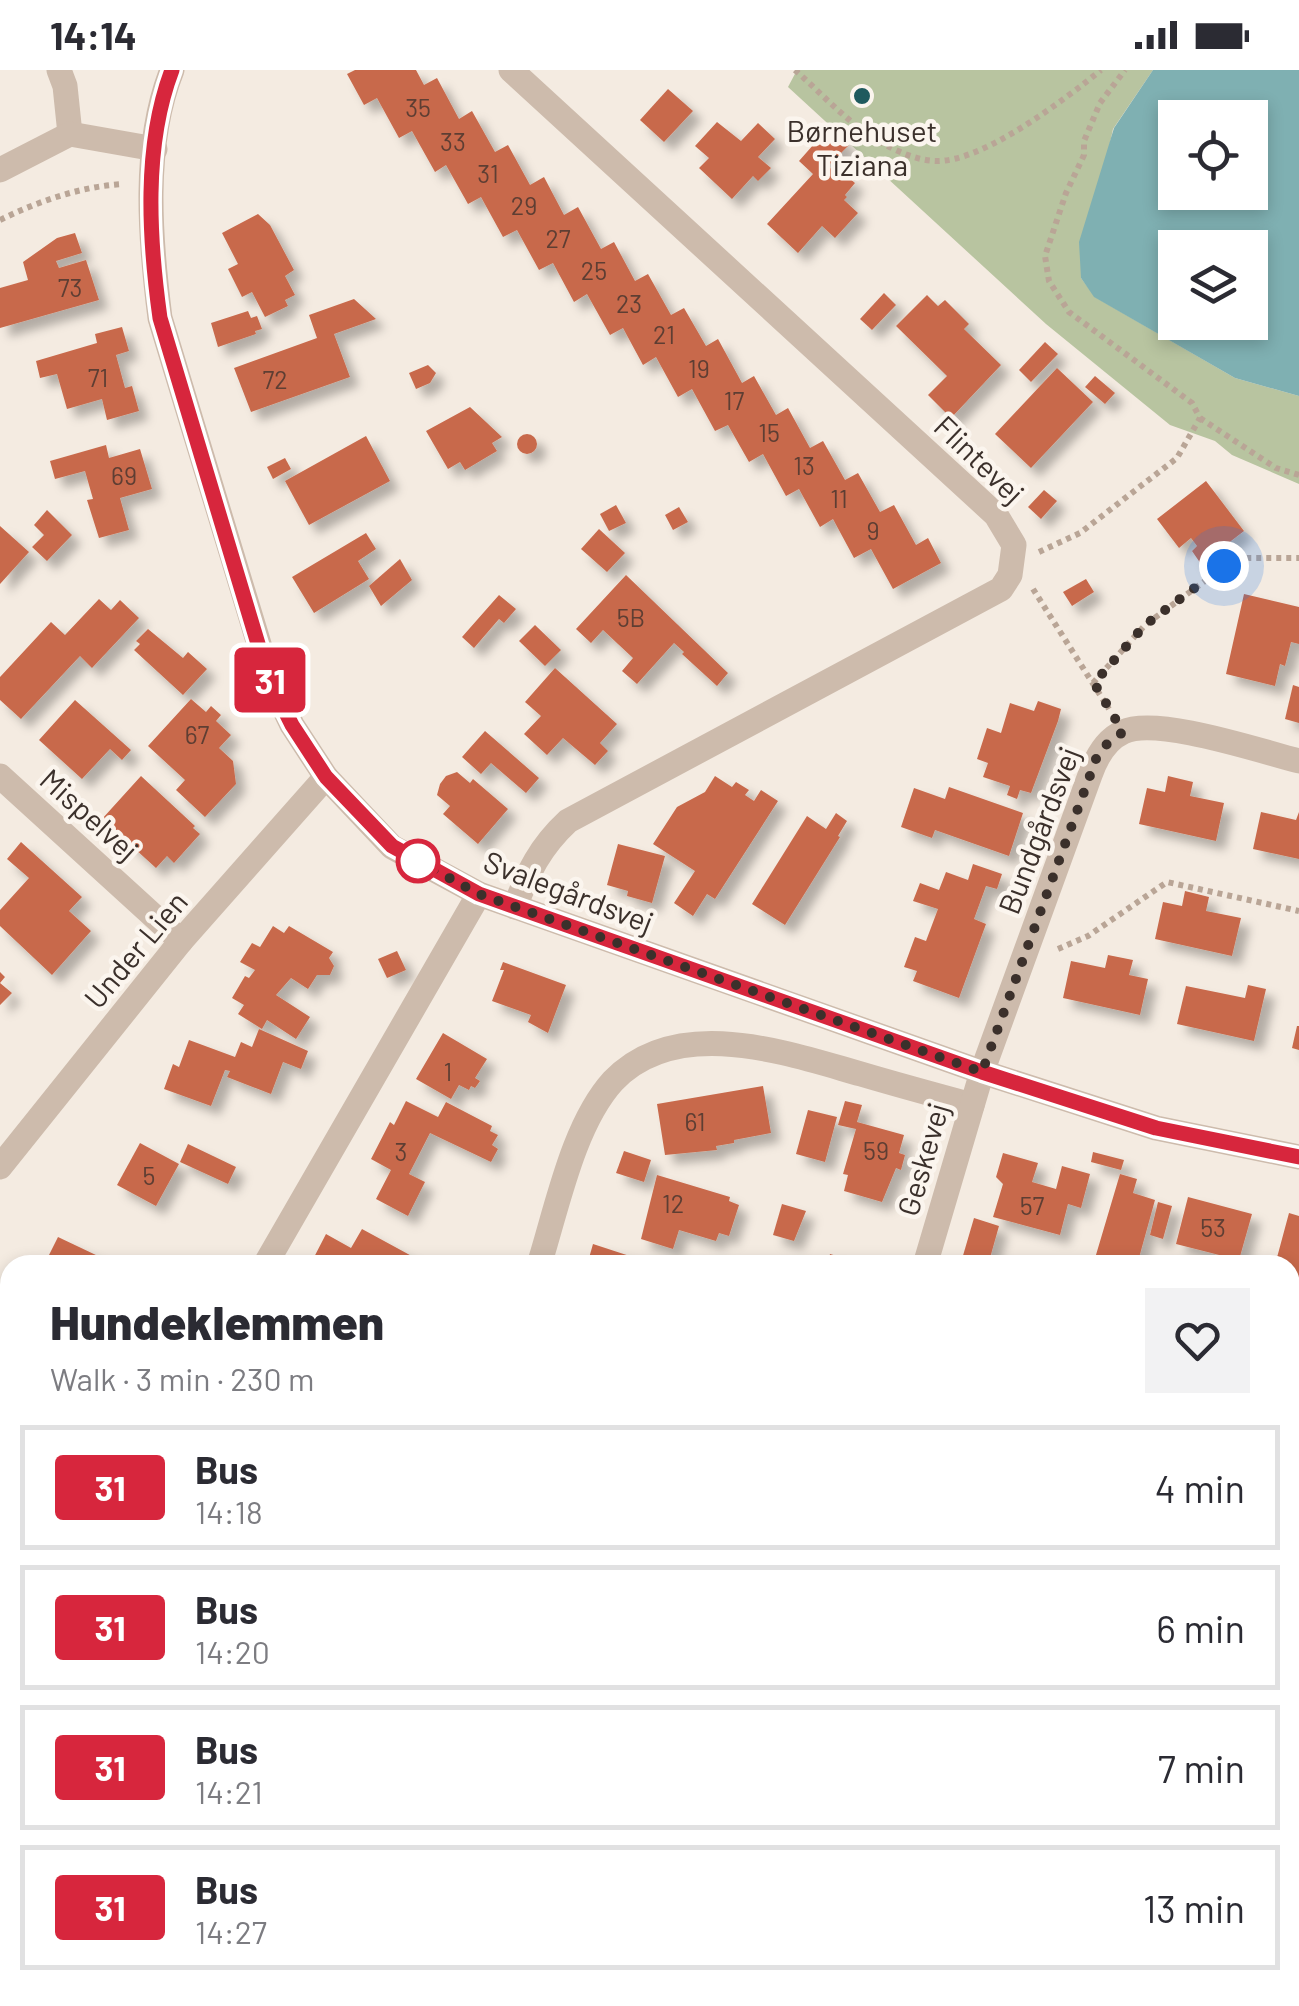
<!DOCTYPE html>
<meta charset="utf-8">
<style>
:root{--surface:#fff;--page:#f2f2f3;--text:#2b2b33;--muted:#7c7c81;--line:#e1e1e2}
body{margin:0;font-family:Barlow,sans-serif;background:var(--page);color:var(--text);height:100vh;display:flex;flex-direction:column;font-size:38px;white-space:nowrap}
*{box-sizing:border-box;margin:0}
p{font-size:32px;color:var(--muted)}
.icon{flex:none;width:55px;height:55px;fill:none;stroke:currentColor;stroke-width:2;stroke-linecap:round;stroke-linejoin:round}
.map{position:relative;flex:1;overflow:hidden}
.drawer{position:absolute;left:0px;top:1185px;width:1300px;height:752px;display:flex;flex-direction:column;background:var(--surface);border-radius:30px 30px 0 0;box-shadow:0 5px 15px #0003}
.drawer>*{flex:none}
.badge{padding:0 20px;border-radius:8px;font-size:35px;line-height:65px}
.tools{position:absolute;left:1158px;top:30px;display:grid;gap:20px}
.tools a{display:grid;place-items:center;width:110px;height:110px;border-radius:0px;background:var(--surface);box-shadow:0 5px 15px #0003;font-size:50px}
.you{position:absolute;width:50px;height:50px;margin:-25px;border:8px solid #fff;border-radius:50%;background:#1a73e8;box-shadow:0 0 0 15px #1a73e833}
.map>.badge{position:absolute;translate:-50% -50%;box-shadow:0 0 0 5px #fff}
.round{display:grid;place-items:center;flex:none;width:105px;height:105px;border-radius:0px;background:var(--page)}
.head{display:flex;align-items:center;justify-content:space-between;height:170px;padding:0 50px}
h1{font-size:48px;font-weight:800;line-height:75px}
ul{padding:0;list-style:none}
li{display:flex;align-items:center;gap:30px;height:125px;margin:0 20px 15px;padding:0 30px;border:5px solid var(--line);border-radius:0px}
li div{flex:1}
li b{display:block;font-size:38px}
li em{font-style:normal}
li .badge{min-width:110px;font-weight:700;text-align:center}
.status{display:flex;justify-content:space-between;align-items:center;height:70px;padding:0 50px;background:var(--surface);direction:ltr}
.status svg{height:28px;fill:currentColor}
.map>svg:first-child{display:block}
.green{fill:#b8c4a0}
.water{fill:#7fb0b2;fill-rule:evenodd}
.building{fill:#c8694b;filter:url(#shadow)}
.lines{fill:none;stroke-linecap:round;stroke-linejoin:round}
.path{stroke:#b9a596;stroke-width:6;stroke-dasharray:5 5;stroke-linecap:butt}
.minor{stroke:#cdbbac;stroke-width:25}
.line-casing{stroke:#fff;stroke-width:22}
.line{stroke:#d7263d;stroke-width:15}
.walk{stroke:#3b302b;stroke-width:10;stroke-dasharray:0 18}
.poi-dot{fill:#1f5a5e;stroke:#fbf5ee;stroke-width:4}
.stop-dot{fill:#fff;stroke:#d7263d;stroke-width:5}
.labels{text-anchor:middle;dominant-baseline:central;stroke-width:9;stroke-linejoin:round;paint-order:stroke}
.number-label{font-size:25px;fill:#5e3e33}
.poi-label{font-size:30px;fill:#3b302b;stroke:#fbf5ee}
.street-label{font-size:30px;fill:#3b302b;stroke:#fbf5ee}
</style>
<div class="status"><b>14:14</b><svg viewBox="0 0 49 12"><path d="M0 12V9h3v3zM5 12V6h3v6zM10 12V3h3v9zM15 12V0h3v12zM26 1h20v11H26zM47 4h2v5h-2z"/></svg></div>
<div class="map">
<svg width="1299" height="1936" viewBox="0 0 1299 1936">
<defs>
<filter id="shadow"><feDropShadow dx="9" dy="9" stdDeviation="5" flood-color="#0004"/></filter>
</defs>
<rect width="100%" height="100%" fill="#f4ebe1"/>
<polygon class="green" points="797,0 1153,0 1113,59 1081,208 1095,227 1235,308 1299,326 1299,414 1232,385 1215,371 1170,355 1046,254 788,17"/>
<path class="water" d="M1153 0H1299V326L1235 308 1094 227 1081 208 1079 172 1114 58ZM1175 48H1250V122H1175ZM1175 178H1250V252H1175Z"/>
<g class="building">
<polygon points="355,0 416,0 424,15 437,8 459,49 472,41 495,82 508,75 530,115 544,107 564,145 578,137 601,179 614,172 635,211 648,204 671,245 684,238 706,276 718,269 742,313 754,306 776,345 788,338 810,378 823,371 845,410 858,403 880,442 894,435 916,475 928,468 941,493 893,519 871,479 854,488 833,449 820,457 799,419 786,426 763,384 749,392 728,355 715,361 692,319 678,327 656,287 643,295 623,258 610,265 587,224 574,232 553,193 539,200 517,160 503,167 481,127 468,134 446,95 435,102 412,61 399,68 377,28 364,35 347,4"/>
<polygon points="668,19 693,41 664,72 640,50"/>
<polygon points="717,52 741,71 758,53 775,69 758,87 771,98 758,111 753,106 732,129 699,98 709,88 695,76"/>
<polygon points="829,57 849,75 828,96 840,107 843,103 855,113 845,125 847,127 844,130 858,143 835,168 822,156 798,183 767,154 813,104 799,91"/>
<polygon points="258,144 270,155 294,200 285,206 295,225 285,230 288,236 265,247 252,222 242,227 228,199 238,194 222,163"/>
<polygon points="75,163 82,183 56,191 59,198 86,190 99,230 0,258 0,218 28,210 23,192 57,168"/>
<polygon points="884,223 896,235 872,260 860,249"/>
<polygon points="927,225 938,236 945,230 969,254 964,259 1001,295 951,348 928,325 947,306 896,256"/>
<polygon points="354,229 376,249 334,264 350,307 251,342 234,298 317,268 309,245"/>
<polygon points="248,241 251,248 257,246 262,259 255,261 256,264 218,277 211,253"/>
<polygon points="122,257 129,281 116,285 125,318 132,316 139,341 107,350 102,329 67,339 57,304 40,308 36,291 97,273 95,264"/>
<polygon points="1045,272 1058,284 1031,312 1019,300"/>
<polygon points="428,295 436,303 430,313 416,319 409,303"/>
<polygon points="1057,298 1093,332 1031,398 995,364"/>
<polygon points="1095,306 1115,323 1105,334 1085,317"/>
<polygon points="470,337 502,367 492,373 497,381 465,400 460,392 448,399 426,361"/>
<circle cx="527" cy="374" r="10"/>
<polygon points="366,366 390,411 309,455 285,411"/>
<polygon points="106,375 109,388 140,379 152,419 120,428 129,460 99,468 87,430 93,429 85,401 55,409 50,391"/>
<polygon points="285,388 291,399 273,409 267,397"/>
<polygon points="1206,411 1244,461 1201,494 1192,481 1197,476 1191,468 1179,478 1157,449"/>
<polygon points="1044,420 1057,431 1041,449 1028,437"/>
<polygon points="616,435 626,453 609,461 600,444"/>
<polygon points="679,437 688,452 673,460 665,445"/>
<polygon points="47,440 72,465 47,491 32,477 44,465 34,455"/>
<polygon points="0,456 29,482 0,514"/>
<polygon points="599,459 625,483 607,502 581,479"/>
<polygon points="366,463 376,479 358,491 369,509 314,543 292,507"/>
<polygon points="400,489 412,510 381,536 369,516"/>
<polygon points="626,505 728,603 717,616 682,584 684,582 674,573 637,614 622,601 633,588 603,560 591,573 576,559"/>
<polygon points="1086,509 1094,522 1072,536 1063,522"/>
<polygon points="1244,524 1299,537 1299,574 1291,572 1285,596 1280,594 1275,616 1226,604"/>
<polygon points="499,525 516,539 504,553 499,549 474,578 462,567"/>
<polygon points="99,529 111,540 120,530 139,548 92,598 80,586 21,649 0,630 0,607 51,552 65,565"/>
<polygon points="535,555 561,580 545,596 519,571"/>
<polygon points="148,559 183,588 188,582 207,599 183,625 134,580 140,574 136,571"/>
<polygon points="555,598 617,654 600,673 608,681 595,695 563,668 547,685 524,664 541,646 525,632"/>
<polygon points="1293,615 1299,617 1299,653 1285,649"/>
<polygon points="191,629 206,642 211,636 221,645 216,651 231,665 219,678 233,691 236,714 205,747 176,720 185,710 148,676"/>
<polygon points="75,630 131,680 122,690 110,679 82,709 39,670"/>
<polygon points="1038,631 1061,639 1058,651 1031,723 1020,720 1017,729 1007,725 1010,716 983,707 988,693 977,689 987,658 1001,663 1010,633 1034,641"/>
<polygon points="485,661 539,708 526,723 491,693 481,704 462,687"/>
<polygon points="457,702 470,713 473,709 508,739 478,774 443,744 450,736 437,725 440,714 446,706"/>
<polygon points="141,706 195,756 193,758 200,764 174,793 167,786 156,798 102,749"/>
<polygon points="715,706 732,717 736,712 749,720 745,725 754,731 761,720 778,731 715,829 707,824 693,846 674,833 695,801 653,774 677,737 705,722"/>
<polygon points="1168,706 1193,712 1190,726 1224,733 1216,771 1139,754 1147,718 1165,722"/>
<polygon points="949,717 1023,743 1009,786 935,760 932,768 901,757 914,718 945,729"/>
<polygon points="1261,742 1296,750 1299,742 1299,789 1253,779"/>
<polygon points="836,743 847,751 838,766 840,767 785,855 752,834 807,746 826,759"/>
<polygon points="21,772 82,827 69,841 91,861 52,905 0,856 0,840 29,808 7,789"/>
<polygon points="618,774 665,786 652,833 627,826 628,821 607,815"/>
<polygon points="973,794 1002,804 997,819 986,816 974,849 986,854 959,928 913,911 917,901 904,897 915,867 926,871 938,839 913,831 920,813 939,820 946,802 968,810"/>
<polygon points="1185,821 1209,827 1206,841 1241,848 1232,886 1155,869 1163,832 1182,836"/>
<polygon points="273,856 284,863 289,856 333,882 329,888 334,896 330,905 317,905 308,919 291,908 276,925 310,947 296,969 267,950 262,959 238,944 244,935 232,928 245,906 249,908 255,900 240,892 252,873 260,877"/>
<polygon points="397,881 406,900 387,908 378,889"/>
<polygon points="1108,885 1133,890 1129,905 1148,909 1140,945 1063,928 1071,891 1105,898"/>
<polygon points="503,892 566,915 548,963 528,952 531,945 492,931 504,900 500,900"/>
<polygon points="0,902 5,907 0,913 12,923 0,935"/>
<polygon points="1248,915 1266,919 1254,971 1177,954 1186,916 1245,928"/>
<polygon points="1297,956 1299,956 1299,980 1292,978"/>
<polygon points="259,959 308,981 301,999 283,992 271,1024 227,1007 230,1001 225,1000 211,1036 164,1019 173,994 179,997 189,970 235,987 241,972 252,977"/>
<polygon points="443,963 487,989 475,1008 480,1011 475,1018 471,1016 469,1020 459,1015 451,1029 416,1009"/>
<polygon points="763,1016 771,1063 734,1070 734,1073 716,1076 717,1080 665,1085 657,1034"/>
<polygon points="406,1031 438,1047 446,1032 492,1056 490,1061 498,1065 492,1075 498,1079 491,1092 430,1063 409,1104 425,1112 408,1146 376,1129 391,1100 371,1089 390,1052 394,1055"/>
<polygon points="845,1031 862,1035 857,1052 904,1065 899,1083 905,1085 901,1100 896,1098 882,1132 844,1121 848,1105 843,1104 856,1059 838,1055"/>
<polygon points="808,1040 837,1047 825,1092 796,1084"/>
<polygon points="140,1073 179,1094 156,1136 117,1115"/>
<polygon points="188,1074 236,1097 228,1114 180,1092"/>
<polygon points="624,1081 651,1090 644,1112 616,1103"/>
<polygon points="1093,1082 1124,1090 1121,1100 1091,1092"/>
<polygon points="1003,1083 1038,1093 1032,1112 1056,1119 1062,1096 1090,1104 1081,1138 1068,1134 1060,1165 993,1147 1003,1114 996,1107"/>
<polygon points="1120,1104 1137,1109 1133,1123 1155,1130 1137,1195 1093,1195"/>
<polygon points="657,1105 730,1127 729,1131 739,1135 729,1166 719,1163 716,1171 679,1160 673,1179 641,1169"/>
<polygon points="1188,1127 1252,1144 1239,1190 1176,1174"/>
<polygon points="1158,1132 1172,1136 1163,1169 1150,1165"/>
<polygon points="782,1134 806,1141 794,1171 773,1165"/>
<polygon points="1289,1143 1299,1146 1299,1254 1290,1252 1290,1195 1275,1195"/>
<polygon points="974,1148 999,1156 988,1195 962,1189"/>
<polygon points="362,1159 419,1190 416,1195 376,1195 369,1192 368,1195 310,1195 326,1164 351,1178"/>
<polygon points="58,1167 98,1186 94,1195 44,1195"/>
<polygon points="593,1174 648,1192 647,1195 587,1195"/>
<polygon points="830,1184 864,1194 864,1195 827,1195"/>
<polygon points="10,1250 10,1299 0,1294 0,1269"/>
<polygon points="0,1352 10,1359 10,1394 5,1391 10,1383 0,1376"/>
<polygon points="1299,1460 1299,1527 1290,1524 1290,1488"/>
<polygon points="0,1474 10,1480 10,1504 0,1499"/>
<polygon points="0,1673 10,1678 10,1732 0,1727"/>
<polygon points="1298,1714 1299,1714 1299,1822 1290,1820 1290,1742"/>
<polygon points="1298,1834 1299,1834 1299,1887 1294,1886 1297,1874 1290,1873"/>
<polygon points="46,1928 106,1928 124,1936 42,1936"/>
<polygon points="381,1928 433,1928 430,1936 377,1936"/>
<polygon points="580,1928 615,1928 611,1936 601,1936"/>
<polygon points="760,1929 788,1928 787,1932 799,1936 776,1936 777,1933"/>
</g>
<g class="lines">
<g class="path">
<path d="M795 0C821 23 848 53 877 70 894 80 915 90 935 91 982 93 1064 30 1101 0"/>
<path d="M0 150C39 131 79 117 122 114"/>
<polyline points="1200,348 1276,398 1299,405"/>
<polyline points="1039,482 1080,463 1177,388 1200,348 1192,333 1069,242 1049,211 1045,186 1066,123 1084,85 1084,71 1100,33 1125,0"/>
<polyline points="1033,519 1109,639"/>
<polyline points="1093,613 1145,555 1224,497 1245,488 1299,488"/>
<polyline points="1058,879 1088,866 1167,812 1299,841"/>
<polyline points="875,1928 885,1936"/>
</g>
<g class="minor">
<polyline points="59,0 65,16 70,64"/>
<path d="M172 0C142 75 150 169 160 248L269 607 292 655 326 707 392 777 479 824 982 1002 1156 1058 1299 1087"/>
<path d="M511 0 996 445 1014 475 1010 505 1001 519 568 751C540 777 528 802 515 837"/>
<polyline points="0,100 70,64 155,79"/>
<polyline points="0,706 181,871"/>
<polyline points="0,1097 181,871 326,707"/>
<polyline points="265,1195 479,824"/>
<path d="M539 1195C557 1138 573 1055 613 1011 677 944 786 983 861 1004 898 1015 935 1025 972 1035"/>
<path d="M925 1195 982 1002 1090 705C1096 688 1105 670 1123 662 1156 646 1260 681 1299 691"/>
<polyline points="0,1631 10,1637"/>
<polyline points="0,1842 10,1823"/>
<polyline points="265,1936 269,1928"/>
<polyline points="682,1936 685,1928"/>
<polyline points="998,1936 1001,1928"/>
</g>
</g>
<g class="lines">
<defs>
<path id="line" d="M172 0C143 76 149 169 160 248L268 607 292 655 326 707 392 776 479 824 982 1002 1156 1058 1299 1087"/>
</defs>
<use href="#line" class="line-casing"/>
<use href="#line" class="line"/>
<polyline class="walk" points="418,791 479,824 982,1002 1096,689 1106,675 1123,662 1094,613 1145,555 1224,496"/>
</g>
<circle class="poi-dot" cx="862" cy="26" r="10"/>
<circle class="stop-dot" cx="418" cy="791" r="20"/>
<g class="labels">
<g class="number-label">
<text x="418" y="37">35</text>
<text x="453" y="71">33</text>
<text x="488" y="103">31</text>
<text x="524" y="135">29</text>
<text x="558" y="168">27</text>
<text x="594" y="200">25</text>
<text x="70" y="217">73</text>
<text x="629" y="233">23</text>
<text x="664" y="264">21</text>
<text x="699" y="298">19</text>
<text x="98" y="307">71</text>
<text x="275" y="309">72</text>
<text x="734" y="330">17</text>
<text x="769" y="362">15</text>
<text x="804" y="395">13</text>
<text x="124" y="405">69</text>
<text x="839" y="428">11</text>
<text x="873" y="460">9</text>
<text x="631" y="547">5B</text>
<text x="197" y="664">67</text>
<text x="448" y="1001">1</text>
<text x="695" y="1051">61</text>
<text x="876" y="1080">59</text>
<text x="401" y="1081">3</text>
<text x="149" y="1105">5</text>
<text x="673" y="1133">12</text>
<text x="1032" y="1135">57</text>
<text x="1213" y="1157">53</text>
</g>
<g class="poi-label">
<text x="862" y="60">Børnehuset<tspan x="862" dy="34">Tiziana</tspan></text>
</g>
<g class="street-label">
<text transform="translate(980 389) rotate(44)">Flintevej</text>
<text transform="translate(90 744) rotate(42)">Mispelvej</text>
<text transform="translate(1038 760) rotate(-69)">Bundgårdsvej</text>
<text transform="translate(569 821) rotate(21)">Svalegårdsvej</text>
<text transform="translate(135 879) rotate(-50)">Under Lien</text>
<text transform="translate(922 1089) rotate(-74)">Geskevej</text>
</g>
</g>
</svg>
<div class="tools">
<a><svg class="icon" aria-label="locate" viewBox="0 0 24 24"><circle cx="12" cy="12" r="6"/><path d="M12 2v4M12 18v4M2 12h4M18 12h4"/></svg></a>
<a><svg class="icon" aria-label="layers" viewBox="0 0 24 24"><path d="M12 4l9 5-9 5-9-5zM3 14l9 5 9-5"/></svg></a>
</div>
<div class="you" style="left:1224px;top:496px"></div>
<b class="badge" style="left:270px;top:610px;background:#d7263d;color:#fff">31</b>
<section class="drawer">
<div class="head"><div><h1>Hundeklemmen</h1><p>Walk · 3 min · 230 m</p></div><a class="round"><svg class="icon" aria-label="heart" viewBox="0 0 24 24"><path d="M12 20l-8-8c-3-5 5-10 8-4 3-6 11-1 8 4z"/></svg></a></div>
<ul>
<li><span class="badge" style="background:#d7263d;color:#fff">31</span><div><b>Bus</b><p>14:18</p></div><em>4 min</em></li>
<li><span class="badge" style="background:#d7263d;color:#fff">31</span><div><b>Bus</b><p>14:20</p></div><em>6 min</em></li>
<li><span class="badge" style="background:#d7263d;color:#fff">31</span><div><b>Bus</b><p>14:21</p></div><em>7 min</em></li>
<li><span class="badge" style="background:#d7263d;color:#fff">31</span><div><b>Bus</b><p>14:27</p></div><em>13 min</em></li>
</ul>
</section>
</div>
